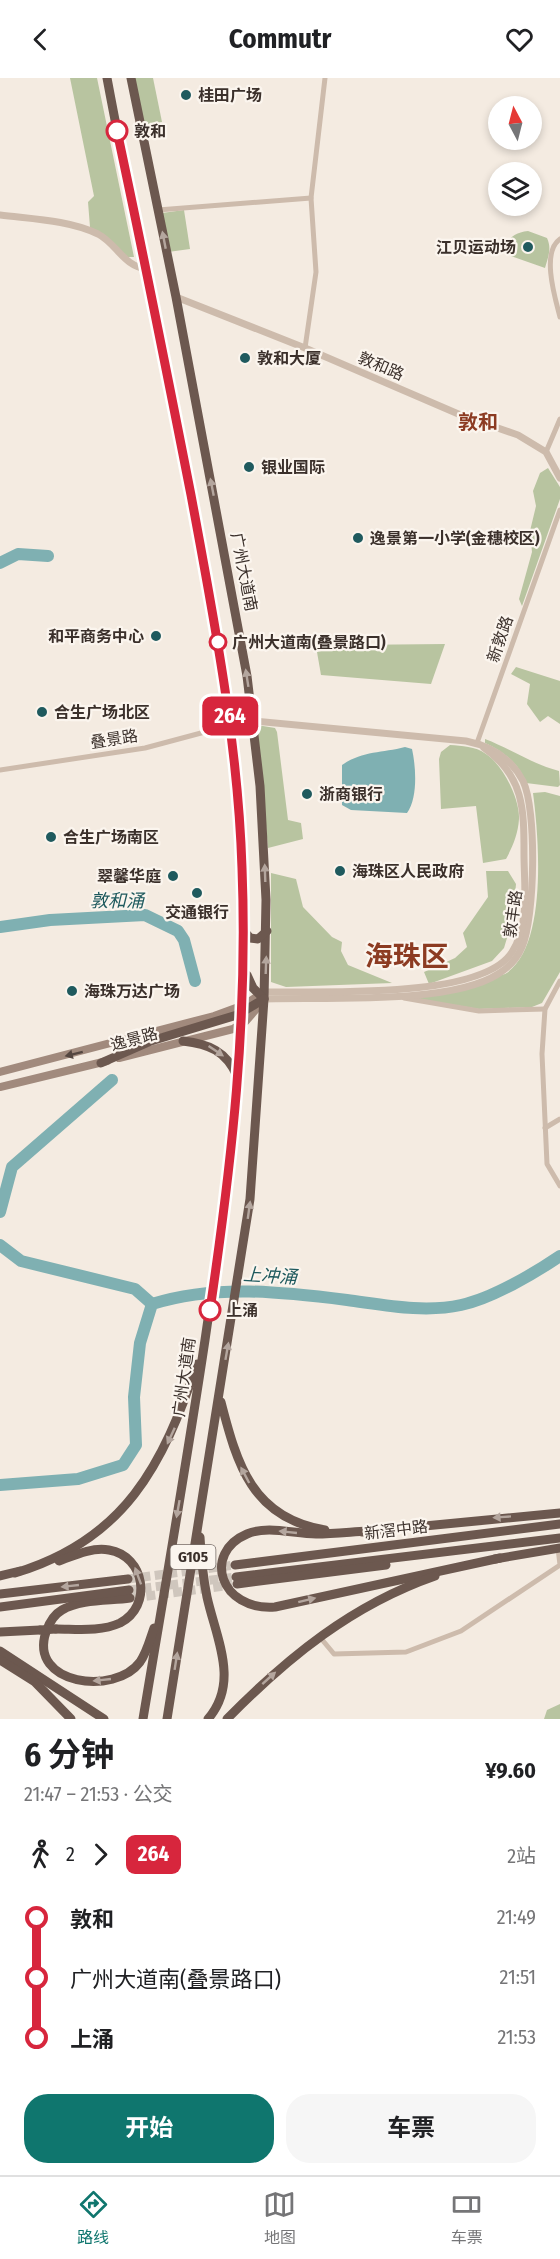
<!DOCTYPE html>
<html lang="zh">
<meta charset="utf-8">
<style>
:root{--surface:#fff;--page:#f6f6f6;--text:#202124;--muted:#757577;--line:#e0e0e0;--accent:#0f766e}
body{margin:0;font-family:"Fira Sans Condensed","Noto Sans SC",sans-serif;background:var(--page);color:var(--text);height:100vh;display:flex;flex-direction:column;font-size:22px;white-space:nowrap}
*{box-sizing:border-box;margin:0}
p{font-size:20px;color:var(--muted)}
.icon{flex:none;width:33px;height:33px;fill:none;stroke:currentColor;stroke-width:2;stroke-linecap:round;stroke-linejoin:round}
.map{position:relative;height:1641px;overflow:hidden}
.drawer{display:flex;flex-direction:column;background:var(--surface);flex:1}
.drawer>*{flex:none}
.badge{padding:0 12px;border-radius:9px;font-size:21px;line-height:39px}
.needle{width:39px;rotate:353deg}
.fabs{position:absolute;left:488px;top:18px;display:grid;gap:12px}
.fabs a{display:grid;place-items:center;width:54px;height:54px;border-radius:50%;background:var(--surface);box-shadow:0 3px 9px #0003;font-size:30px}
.map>.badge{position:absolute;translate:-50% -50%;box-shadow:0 0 0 3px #fff}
.legs{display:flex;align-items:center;gap:9px;height:66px;padding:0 24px;font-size:20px}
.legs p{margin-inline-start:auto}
.headline{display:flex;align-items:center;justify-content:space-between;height:102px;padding:0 24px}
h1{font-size:33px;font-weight:700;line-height:45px}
.button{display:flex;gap:12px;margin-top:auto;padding:12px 24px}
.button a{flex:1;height:69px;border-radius:24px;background:var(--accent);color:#fff;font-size:24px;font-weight:700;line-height:69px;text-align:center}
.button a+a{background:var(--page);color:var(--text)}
ul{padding:0 24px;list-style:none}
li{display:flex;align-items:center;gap:21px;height:60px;font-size:22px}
li i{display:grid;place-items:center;width:9px;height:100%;margin:0 8px;background:currentColor}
li i::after{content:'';width:15px;height:15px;margin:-8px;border:4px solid;border-radius:50%;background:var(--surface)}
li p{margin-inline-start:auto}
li:first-child i{background:linear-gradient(#0000 50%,currentColor 0)}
li:last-child i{background:linear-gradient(currentColor 50%,#0000 0)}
header{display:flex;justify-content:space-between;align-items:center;height:78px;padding:0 24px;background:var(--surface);font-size:27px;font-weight:700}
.dock{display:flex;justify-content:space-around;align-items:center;height:84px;border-top:2px solid var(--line);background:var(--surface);font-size:16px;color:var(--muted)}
.dock a{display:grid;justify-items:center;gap:3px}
.dock .active{color:var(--accent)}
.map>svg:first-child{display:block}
.green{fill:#b8c4a0}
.water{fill:#7fb0b2}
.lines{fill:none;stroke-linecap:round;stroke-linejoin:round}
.river{stroke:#7fb0b2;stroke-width:12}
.trunk-tunnel{stroke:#cfc6bd;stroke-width:9;stroke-dasharray:9 4.5;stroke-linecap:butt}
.minor{stroke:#cdbbac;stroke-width:5}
.tertiary{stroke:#cdbbac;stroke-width:7}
.secondary{stroke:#a18a7d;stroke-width:8}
.trunk{stroke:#6c584f;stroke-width:9}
.trunk-bridge{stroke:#6c584f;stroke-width:9}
.oneway{fill:#b4a69e}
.oneway2{fill:#544640}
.line-1-casing{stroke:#fff;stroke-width:14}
.line-1{stroke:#d7263d;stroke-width:9}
.poi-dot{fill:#1f5a5e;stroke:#fbf5ee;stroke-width:2}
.stop-1-dot{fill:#fff;stroke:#d7263d;stroke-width:3}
.labels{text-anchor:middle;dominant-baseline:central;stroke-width:4.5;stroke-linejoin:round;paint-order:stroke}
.shield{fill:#fbf5ee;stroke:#756b66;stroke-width:1.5}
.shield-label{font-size:15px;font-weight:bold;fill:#3b302b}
.poi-label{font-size:16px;font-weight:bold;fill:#3b302b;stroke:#fbf5ee;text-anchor:start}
.stop-label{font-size:16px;font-weight:bold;fill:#3b302b;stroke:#fbf5ee;text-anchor:start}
.street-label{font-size:16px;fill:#3b302b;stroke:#fbf5ee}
.water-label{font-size:18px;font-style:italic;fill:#1f5a5e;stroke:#fbf5ee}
.quarter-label{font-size:20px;font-weight:bold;fill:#8c3b22;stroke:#fbf5ee}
.town-label{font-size:28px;font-weight:bold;fill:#8c3b22;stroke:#fbf5ee}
</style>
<header><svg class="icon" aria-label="back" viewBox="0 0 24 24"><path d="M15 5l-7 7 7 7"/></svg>Commutr<svg class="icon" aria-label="heart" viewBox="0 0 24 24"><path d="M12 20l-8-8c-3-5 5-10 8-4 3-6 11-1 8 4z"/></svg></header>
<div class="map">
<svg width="560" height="1641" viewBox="0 0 560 1641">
<rect width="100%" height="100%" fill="#f4ebe1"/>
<g class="green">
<polygon points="70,0 97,0 134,179 127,179 90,149 88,124 94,118"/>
<polygon points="133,0 153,0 162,44 142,47"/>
<polygon points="184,132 190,171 168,174 162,135"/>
<path d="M528 153 547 160C552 171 548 179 545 190L505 176C507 161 512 155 528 153Z"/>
<polygon points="548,390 560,409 560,421 522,528 519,521 532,474 530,453 536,428 533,413 540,395"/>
<polygon points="445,566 431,606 321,597 317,574 347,567"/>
<polygon points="516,589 560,603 560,646 548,638 540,644 527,626 530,606 511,596"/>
<polygon points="257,647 275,650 277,654 288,742 301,745 303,761 268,770"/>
<path d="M485 661C511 671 532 686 559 693L560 707 558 709 526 705C519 685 503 673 485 665Z"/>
<path d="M450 667C462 668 475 668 486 676 503 687 520 721 519 741 518 756 513 768 506 781L483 785 476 728 441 731 439 681 441 674Z"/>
<path d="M545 714 560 718V894L542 925 532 929 479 931 412 920 505 896C548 870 539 760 533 715Z"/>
<polygon points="486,793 508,793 516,806 513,840 504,870 492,883 429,906 424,894 455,880 467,869 463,855 488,819"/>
<polygon points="271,795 296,801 303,829 332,859 342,864 341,873 348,887 392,905 286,909 271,904"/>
<polygon points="560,1626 560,1641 544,1641 547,1632"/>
</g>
<path class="water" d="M405 669 412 671C416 689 418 720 407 735L351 732 342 727V687C362 673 382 675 405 669Z"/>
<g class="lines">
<g class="river">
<polyline points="0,485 18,476 48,478"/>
<polyline points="0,849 50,842 145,837 178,853 184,862 195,903"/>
<polyline points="0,1134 12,1089 112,1002"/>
<polyline points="0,1167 21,1183 135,1211 152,1226"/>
<path d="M0 1407 78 1401 123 1387 136 1367 134 1319 140 1265 152 1226C216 1206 282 1214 347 1222 385 1227 424 1235 461 1227 491 1221 535 1195 560 1178"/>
</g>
<g class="trunk-tunnel">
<polyline points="128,1501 235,1487"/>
<polyline points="129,1512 236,1499"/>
<polyline points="133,1520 232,1507"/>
</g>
<g class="minor">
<polyline points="158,132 311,120"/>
<path d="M560 161C541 174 555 220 560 239"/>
<polyline points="305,270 316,194 311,120 325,0"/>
<polyline points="546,374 560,341"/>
<polyline points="477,665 560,432"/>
<polyline points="0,692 145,670 231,647"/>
<polyline points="560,903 545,931 542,976 547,1086 560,1108"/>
<polyline points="404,920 479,933 545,931"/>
<polyline points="545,1050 560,1041"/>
<polyline points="319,1558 334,1576 406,1574 461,1553 560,1487 558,1470"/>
</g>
<g class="tertiary">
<path d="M0 137C31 141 69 142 98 156 117 166 123 188 147 191"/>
<polyline points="176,219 305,270 463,338 518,357 546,374 560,400"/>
<path d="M253 643 466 663C491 668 511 680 523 703 537 732 535 839 522 869 517 881 508 890 498 896 450 927 324 919 264 921"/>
<path d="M265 914C318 913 482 922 512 874 530 846 524 807 524 776 524 731 524 698 484 670"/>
</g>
<g class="secondary">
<polyline points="119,980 233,951 246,943 264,922"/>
<polyline points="0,994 214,938 244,927 264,914"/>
<polyline points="0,1009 107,983"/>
</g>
<g class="trunk">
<path d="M107 0C134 145 166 289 194 434 216 552 237 669 242 789 249 949 228 1105 205 1262 186 1389 164 1515 143 1641"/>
<polyline points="131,0 176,219 247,598 260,708 266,822 264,921 250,1121 167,1641"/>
<polyline points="244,853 250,860 258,861 267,853"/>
<polyline points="247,897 253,910 264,921"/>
<path d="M183 963C209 966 226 973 237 998"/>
<polyline points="101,985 151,963 237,937 264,921"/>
<path d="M221 1324C237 1386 252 1440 325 1452"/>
<path d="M367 1453C350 1454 333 1456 316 1456 294 1456 268 1447 247 1456 202 1475 220 1533 275 1529L500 1480"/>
<polyline points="362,1454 560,1435"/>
<path d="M200 1459C201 1479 203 1499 207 1519 216 1560 240 1604 208 1641"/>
<polyline points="495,1481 560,1470"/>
<polyline points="235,1487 560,1446"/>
<path d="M15 1495C125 1462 163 1387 197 1286"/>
<polyline points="0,1498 20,1493"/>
<polyline points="236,1499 560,1460"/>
<polyline points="237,1506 386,1487"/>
<polyline points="0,1516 128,1501"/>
<path d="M130 1520C109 1523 81 1521 62 1532 53 1537 49 1545 46 1554 28 1607 115 1618 140 1584 147 1574 150 1561 154 1550"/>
<polyline points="0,1529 129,1512"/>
<path d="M56 1551C77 1551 100 1554 120 1545 153 1528 145 1478 109 1472 92 1469 75 1477 59 1483"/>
<polyline points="0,1554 40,1552"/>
<polyline points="0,1573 104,1641"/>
<polyline points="0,1582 35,1604 71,1641"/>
<path d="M227 1641C288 1579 352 1527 435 1498"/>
</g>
<polyline class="trunk-bridge" points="40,1552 56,1551"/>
</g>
<defs><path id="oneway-solid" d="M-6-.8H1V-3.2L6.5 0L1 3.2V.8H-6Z" transform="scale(1.5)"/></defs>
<g class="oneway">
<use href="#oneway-solid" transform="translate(164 162) rotate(-101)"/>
<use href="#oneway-solid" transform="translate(212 409) rotate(-101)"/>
<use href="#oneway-solid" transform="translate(247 600) rotate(-99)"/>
<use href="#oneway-solid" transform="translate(265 795) rotate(-92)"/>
<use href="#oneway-solid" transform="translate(266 887) rotate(-88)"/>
<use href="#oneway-solid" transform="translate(216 973) rotate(34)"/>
<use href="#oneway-solid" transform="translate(249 1132) rotate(-82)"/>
<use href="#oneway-solid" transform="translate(227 1273) rotate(-80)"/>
<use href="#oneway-solid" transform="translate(171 1358) rotate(115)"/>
<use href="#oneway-solid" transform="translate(245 1397) rotate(-118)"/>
<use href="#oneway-solid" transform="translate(178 1431) rotate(100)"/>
<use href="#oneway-solid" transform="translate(502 1439) rotate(176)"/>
<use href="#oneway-solid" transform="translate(288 1454) rotate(-174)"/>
<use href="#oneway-solid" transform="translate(138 1498) rotate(-110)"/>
<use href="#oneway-solid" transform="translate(70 1508) rotate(174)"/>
<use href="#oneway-solid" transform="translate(307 1522) rotate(-14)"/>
<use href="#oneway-solid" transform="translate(176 1583) rotate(-81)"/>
<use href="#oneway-solid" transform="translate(269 1600) rotate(-42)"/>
<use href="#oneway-solid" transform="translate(102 1602) rotate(174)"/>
</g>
<use class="oneway2" href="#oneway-solid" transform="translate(74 976) rotate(166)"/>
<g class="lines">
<defs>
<path id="line-1" d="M117 53C143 174 167 295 191 417 214 541 238 664 242 790 248 942 232 1082 210 1232"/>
</defs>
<use href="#line-1" class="line-1-casing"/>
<use href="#line-1" class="line-1"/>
</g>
<g class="poi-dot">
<circle cx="186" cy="17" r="6"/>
<circle cx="528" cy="169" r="6"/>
<circle cx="245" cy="280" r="6"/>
<circle cx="249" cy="389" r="6"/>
<circle cx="358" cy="460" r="6"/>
<circle cx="156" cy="558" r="6"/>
<circle cx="42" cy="634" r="6"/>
<circle cx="307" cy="716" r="6"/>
<circle cx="51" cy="759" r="6"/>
<circle cx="340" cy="793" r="6"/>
<circle cx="173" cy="798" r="6"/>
<circle cx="197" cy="815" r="6"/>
<circle cx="72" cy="913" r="6"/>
</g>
<g class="stop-1-dot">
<circle cx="117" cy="53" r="10"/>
<circle cx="218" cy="564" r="8"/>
<circle cx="210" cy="1232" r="10"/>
</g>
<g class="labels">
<rect class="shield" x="170.5" y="1467" width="45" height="24" rx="4.5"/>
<g class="shield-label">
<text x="193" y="1479">G105</text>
</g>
<g class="poi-label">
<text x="198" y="17">桂田广场</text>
<text x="516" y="169" text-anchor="end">江贝运动场</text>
<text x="257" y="280">敦和大厦</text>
<text x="261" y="389">银业国际</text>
<text x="370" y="460">逸景第一小学(金穗校区)</text>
<text x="144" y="558" text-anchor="end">和平商务中心</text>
<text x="54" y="634">合生广场北区</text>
<text x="319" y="716">浙商银行</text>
<text x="63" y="759">合生广场南区</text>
<text x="352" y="793">海珠区人民政府</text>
<text x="161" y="798" text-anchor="end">翠馨华庭</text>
<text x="197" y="834" text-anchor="middle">交通银行</text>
<text x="84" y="913">海珠万达广场</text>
</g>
<g class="stop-label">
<text x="134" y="53">敦和</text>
<text x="232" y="564">广州大道南(叠景路口)</text>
<text x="226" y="1232">上涌</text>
</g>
<g class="street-label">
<text transform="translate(381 288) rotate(23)">敦和路</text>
<text transform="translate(244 494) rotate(79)">广州大道南</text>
<text transform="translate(500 561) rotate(-71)">新敦路</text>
<text transform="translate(114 661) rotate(-9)">叠景路</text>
<text transform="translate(513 836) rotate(-82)">敦丰路</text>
<text transform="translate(134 961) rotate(-15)">逸景路</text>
<text transform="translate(184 1299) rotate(-82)">广州大道南</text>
<text transform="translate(396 1452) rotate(-7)">新滘中路</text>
</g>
<g class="water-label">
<text x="117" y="823">敦和涌</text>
<text transform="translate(270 1198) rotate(3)">上冲涌</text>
</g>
<g class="quarter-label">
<text x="478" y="344">敦和</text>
</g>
<g class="town-label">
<text x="407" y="878">海珠区</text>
</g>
</g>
</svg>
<div class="fabs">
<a><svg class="needle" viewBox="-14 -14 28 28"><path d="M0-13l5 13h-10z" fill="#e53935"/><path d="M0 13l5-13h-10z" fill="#757577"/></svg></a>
<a><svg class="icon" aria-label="layers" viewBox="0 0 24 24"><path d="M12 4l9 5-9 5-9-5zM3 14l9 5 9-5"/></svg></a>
</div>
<b class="badge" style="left:230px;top:638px;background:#d7263d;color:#fff">264</b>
</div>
<section class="drawer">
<div class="headline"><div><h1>6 分钟</h1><p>21:47 – 21:53 · 公交</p></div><b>¥9.60</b></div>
<div class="legs"><svg class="icon" aria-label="walk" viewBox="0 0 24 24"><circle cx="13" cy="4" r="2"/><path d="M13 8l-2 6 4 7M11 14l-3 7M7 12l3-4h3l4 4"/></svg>2<svg class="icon" aria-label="forward" viewBox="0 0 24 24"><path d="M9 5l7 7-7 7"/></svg><b class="badge" style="background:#d7263d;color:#fff">264</b><p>2站</p></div>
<ul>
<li><i style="color:#d7263d"></i><b>敦和</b><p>21:49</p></li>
<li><i style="color:#d7263d"></i><span>广州大道南(叠景路口)</span><p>21:51</p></li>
<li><i style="color:#d7263d"></i><b>上涌</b><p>21:53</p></li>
</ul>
<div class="button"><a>开始</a><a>车票</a></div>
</section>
<nav class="dock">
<a class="active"><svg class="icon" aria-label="directions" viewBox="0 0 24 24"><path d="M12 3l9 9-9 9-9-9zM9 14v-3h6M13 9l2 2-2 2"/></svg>路线</a>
<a><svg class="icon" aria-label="map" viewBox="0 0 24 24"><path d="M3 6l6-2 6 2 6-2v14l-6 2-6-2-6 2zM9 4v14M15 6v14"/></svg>地图</a>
<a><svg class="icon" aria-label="tickets" viewBox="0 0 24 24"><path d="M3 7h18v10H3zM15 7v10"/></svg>车票</a>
</nav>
